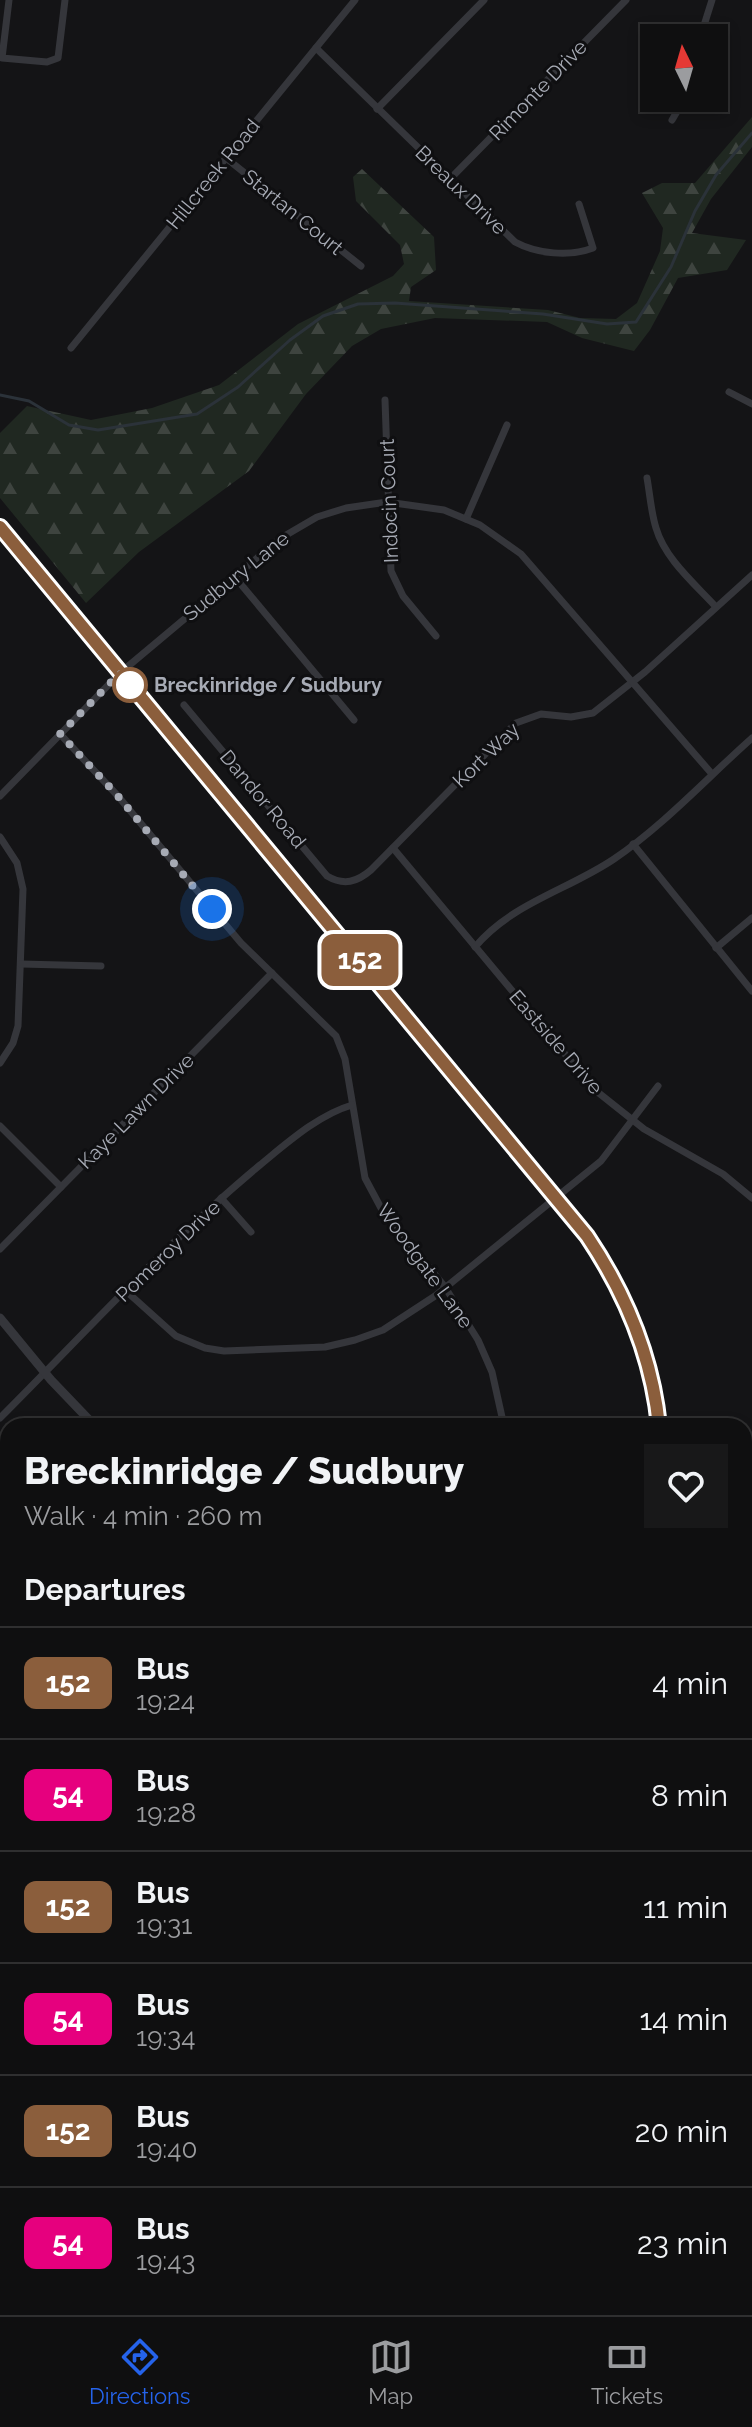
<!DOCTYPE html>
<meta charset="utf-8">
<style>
:root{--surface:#0f0f10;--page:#181819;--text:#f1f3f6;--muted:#9b9c9f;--line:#2f2f30;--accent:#2563eb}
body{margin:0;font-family:Raleway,sans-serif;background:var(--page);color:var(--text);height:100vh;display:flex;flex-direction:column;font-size:30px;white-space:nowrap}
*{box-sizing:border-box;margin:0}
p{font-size:26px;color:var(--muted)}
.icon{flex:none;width:44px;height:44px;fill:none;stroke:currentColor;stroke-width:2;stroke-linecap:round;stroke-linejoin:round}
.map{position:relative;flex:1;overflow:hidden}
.sheet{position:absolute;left:0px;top:1418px;width:752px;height:898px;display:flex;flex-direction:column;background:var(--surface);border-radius:24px 24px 0 0;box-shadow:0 4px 12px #0003,0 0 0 2px var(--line)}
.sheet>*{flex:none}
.badge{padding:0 16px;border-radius:12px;font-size:28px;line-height:52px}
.needle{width:52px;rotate:355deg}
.controls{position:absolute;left:640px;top:24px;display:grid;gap:16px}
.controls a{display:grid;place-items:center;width:88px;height:88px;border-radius:0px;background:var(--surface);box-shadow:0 4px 12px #0003,0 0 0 2px var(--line);font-size:40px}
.you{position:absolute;width:40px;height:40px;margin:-20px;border:6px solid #fff;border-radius:50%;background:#1a73e8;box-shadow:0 0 0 12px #1a73e833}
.map>.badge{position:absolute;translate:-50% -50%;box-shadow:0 0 0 4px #fff}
h2{padding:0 24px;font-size:30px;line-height:72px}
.round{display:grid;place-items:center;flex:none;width:84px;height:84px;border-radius:0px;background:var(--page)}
.head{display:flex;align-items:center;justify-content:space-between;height:136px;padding:0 24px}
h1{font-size:38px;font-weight:800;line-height:60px}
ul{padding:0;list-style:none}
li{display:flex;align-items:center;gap:24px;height:112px;padding:0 24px;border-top:2px solid var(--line)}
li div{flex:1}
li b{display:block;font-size:30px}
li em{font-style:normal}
li .badge{min-width:88px;font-weight:700;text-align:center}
.dock{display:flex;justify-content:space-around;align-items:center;height:112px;border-top:2px solid var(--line);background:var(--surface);font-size:22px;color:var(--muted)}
.dock a{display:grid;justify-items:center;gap:4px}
.dock .current{color:var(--accent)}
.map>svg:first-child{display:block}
.built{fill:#202023}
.forest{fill:url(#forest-firs)}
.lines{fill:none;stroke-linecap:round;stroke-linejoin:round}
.stream{stroke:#2b3239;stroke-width:3}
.minor{stroke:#35363b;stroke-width:7}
.tertiary{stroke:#35363b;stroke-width:9}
.primary{stroke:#515359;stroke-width:11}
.rail-casing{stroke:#4c4e53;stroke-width:6}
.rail{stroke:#0f0f11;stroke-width:3;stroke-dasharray:9;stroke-linecap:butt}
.line-casing{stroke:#fff;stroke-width:18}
.line{stroke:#8b5e3c;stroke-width:12}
.walk{stroke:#a7abb5;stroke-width:8;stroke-dasharray:0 14.4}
.stop-dot{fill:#fff;stroke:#8b5e3c;stroke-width:4}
.labels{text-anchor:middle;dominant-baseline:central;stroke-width:6;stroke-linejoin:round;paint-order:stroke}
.street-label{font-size:20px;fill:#a7abb5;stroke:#0f0f11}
.stop-label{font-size:20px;font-weight:bold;fill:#a7abb5;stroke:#0f0f11;text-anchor:start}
</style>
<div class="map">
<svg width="752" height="2315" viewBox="0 0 752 2315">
<defs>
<pattern id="forest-firs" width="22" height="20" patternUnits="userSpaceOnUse" patternTransform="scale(2)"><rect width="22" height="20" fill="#202821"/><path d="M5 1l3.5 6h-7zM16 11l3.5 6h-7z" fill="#3e443f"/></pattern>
</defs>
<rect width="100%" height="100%" fill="#141416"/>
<polygon class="built" points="744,1890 752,1894 752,2095 744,2102"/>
<polygon class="forest" points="752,117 752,147 711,199 692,233 746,240 727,270 678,278 650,330 634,351 582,338 547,322 435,318 381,329 352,346 306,394 249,471 139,552 86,603 0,498 0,433 27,406 91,420 152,408 219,385 298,324 393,276 404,264 400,245 356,201 353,177 362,169 434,237 436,270 411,287 409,301 548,310 580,318 616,319 637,303 660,251 663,228 642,193 662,183 695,183"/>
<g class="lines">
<polyline class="stream" points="0,395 29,401 69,425 98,430 197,414 238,387 290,340 323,316 358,304 395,303 543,314 607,324 636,322 671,267 695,211 716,175 752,133"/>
<g class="minor">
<polyline points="9,0 2,58 47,62 58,58 65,0"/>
<polyline points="700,38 712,0"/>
<path d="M316 48 515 242C537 254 570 257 593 248L579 204"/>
<polyline points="377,109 484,0"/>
<polyline points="672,120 685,98"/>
<polyline points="226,158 361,266"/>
<polyline points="449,180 626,0"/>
<polyline points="71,348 355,0"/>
<polyline points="729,392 752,404"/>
<polyline points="385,400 391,571 403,596 436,636"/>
<path d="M647 478C650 495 651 512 656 528 665 559 695 584 716 607"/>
<polyline points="466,519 507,425"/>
<polyline points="234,576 354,720"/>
<path d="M184 705 327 876C344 886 357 882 371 870L516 723 541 714 571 717 593 713 645 672 752 575"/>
<polyline points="60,734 117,795 241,943 336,1036 345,1059 365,1178 381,1208 445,1287 478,1340 492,1372 504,1426"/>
<polyline points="0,796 120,673 281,538 317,517 346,508 387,502 444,510 480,525 521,554 712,774"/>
<polyline points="0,837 17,863 23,889 18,1026 13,1043 0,1063"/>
<polyline points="633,844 752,991"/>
<polyline points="393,848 595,1090 644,1129 723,1174 752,1198"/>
<path d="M475 947C512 903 568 890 614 859 664 825 707 778 752 738"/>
<polyline points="716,948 752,918"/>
<polyline points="21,964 101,966"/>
<polyline points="0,1126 61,1187"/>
<polyline points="221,1198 251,1232"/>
<polyline points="0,1249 272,973"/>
<polyline points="126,1291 176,1336 205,1348 224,1351 325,1347 355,1340 383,1330 435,1296 601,1161 658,1086"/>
<path d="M0 1418C85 1333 167 1242 260 1165 287 1143 318 1115 352 1105"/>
<polyline points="0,1582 8,1575"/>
<polyline points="0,1627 8,1636"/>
<polyline points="744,1731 752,1709"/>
<polyline points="0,1746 8,1740"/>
<polyline points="744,1883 752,1886"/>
<polyline points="0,1889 8,1888"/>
<polyline points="0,2006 8,2006"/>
<polyline points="0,2122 8,2122"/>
</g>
<g class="tertiary">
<polyline points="0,1318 51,1380 95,1426"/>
<polyline points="744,1512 752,1514"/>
<polyline points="744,2120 752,2115"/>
<polyline points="0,2254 8,2254"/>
</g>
<g class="primary">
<path d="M0 527 587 1236C626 1294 652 1356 659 1426"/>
<polyline points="412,2308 412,2315"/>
</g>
<defs>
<g id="rail">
<polyline points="744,2257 752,2255"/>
<polyline points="516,2315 541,2308"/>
<polyline points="535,2315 560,2308"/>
</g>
</defs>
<use href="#rail" class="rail-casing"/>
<use href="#rail" class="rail"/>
</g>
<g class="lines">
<defs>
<path id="line" d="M0 527 587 1236C626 1294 652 1356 659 1426"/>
</defs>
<use href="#line" class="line-casing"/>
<use href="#line" class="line"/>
<polyline class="walk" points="130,685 120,673 60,734 117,795 212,909"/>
</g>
<circle class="stop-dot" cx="130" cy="685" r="16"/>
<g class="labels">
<g class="street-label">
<text transform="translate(538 90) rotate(-46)">Rimonte Drive</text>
<text transform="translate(213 174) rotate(-51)">Hillcreek Road</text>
<text transform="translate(461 190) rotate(44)">Breaux Drive</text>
<text transform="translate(293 212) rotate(39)">Startan Court</text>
<text transform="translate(389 501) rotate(-92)">Indocin Court</text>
<text transform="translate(236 576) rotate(-39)">Sudbury Lane</text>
<text transform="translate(486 755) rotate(-44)">Kort Way</text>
<text transform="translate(263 799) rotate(50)">Dandor Road</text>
<text transform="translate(556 1042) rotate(49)">Eastside Drive</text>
<text transform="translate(136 1111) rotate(-45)">Kaye Lawn Drive</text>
<text transform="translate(168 1251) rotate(-44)">Pomeroy Drive</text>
<text transform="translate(425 1266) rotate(54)">Woodgate Lane</text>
</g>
<g class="stop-label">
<text x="154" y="685">Breckinridge / Sudbury</text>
</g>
</g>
</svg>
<div class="controls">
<a><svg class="needle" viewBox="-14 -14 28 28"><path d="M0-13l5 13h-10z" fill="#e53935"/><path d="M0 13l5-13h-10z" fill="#9b9c9f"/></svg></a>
</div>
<div class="you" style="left:212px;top:909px"></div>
<b class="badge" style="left:360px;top:960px;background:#8b5e3c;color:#fff">152</b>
<section class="sheet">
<div class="head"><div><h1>Breckinridge / Sudbury</h1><p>Walk · 4 min · 260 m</p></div><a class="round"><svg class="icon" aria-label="heart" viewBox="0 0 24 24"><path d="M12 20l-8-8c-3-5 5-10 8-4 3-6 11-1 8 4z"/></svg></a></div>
<h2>Departures</h2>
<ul>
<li><span class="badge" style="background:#8b5e3c;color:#fff">152</span><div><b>Bus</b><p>19:24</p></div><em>4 min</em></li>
<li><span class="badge" style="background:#e6007e;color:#fff">54</span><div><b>Bus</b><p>19:28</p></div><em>8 min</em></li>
<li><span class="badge" style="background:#8b5e3c;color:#fff">152</span><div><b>Bus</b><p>19:31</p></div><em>11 min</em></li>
<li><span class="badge" style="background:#e6007e;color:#fff">54</span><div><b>Bus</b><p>19:34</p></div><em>14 min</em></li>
<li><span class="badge" style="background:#8b5e3c;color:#fff">152</span><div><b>Bus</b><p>19:40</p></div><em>20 min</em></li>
<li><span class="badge" style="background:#e6007e;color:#fff">54</span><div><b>Bus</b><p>19:43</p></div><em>23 min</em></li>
</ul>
</section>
</div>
<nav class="dock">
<a class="current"><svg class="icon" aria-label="directions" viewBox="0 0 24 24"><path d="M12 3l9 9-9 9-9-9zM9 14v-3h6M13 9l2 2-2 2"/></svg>Directions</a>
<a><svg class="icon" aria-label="map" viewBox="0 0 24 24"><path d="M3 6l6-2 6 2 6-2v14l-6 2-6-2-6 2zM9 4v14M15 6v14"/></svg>Map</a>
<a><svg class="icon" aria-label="tickets" viewBox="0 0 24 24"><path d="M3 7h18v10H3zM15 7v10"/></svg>Tickets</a>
</nav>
